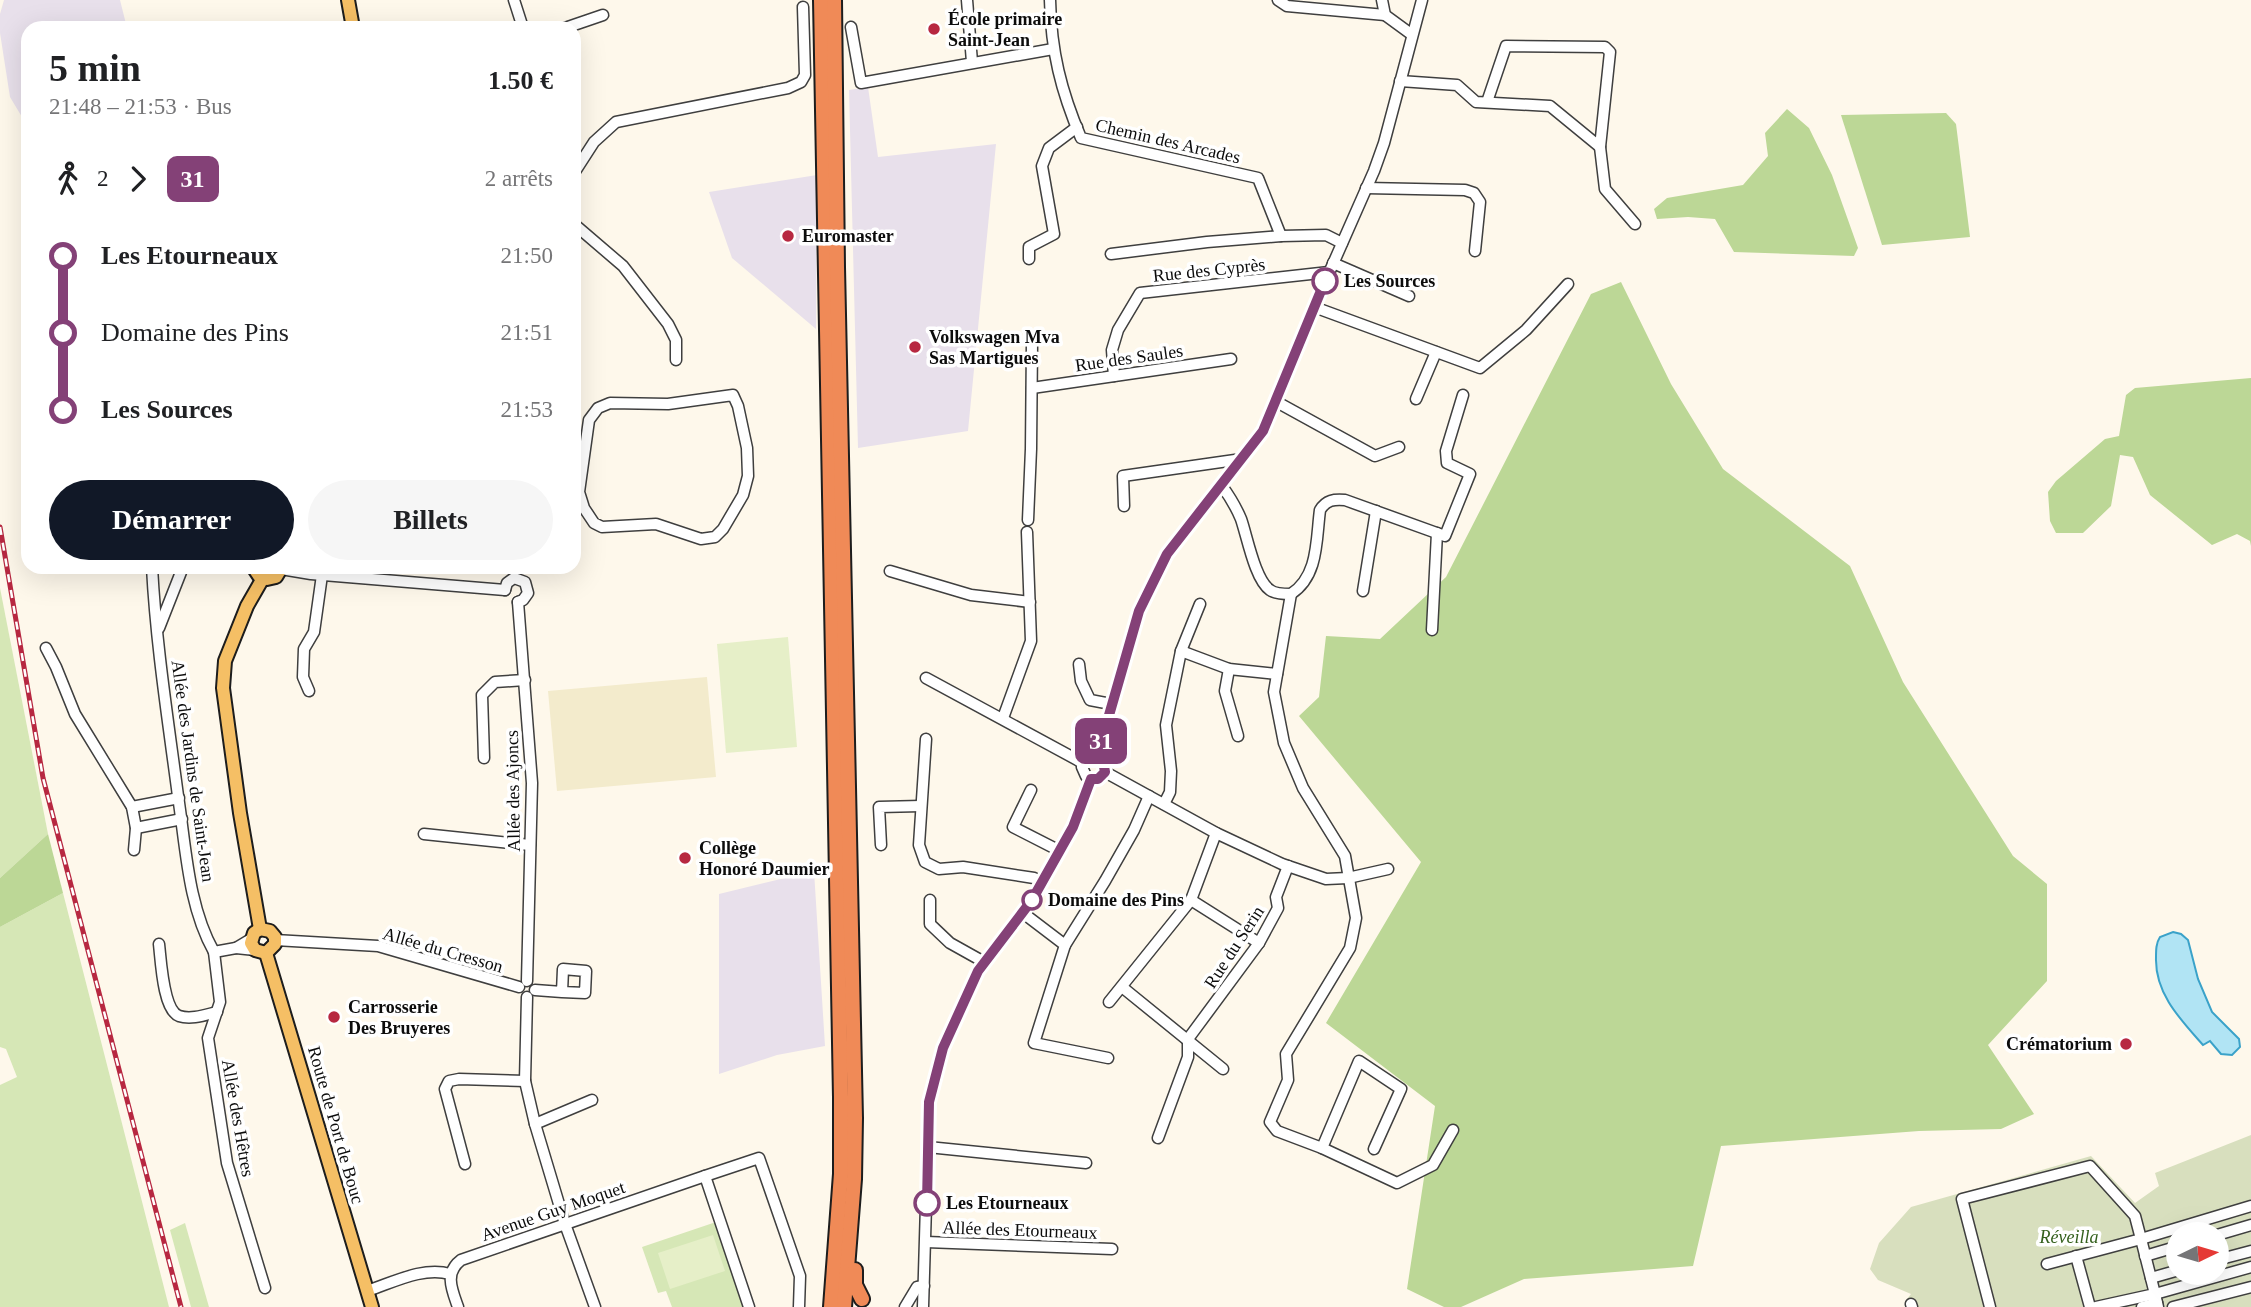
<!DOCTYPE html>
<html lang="fr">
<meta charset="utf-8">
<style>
:root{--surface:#fff;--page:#f6f6f6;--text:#202124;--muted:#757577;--accent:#111827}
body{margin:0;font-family:"Times New Roman",serif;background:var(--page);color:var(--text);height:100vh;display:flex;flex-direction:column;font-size:26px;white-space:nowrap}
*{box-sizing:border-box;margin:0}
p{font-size:23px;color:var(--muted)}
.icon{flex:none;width:38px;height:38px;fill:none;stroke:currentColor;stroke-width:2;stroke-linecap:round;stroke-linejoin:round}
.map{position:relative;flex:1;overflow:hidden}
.sheet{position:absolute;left:21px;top:21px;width:560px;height:553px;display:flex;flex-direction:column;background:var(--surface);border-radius:21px;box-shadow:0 7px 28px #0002}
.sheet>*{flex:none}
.badge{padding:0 14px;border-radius:10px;font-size:24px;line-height:46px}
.needle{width:46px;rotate:85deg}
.buttons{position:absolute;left:2166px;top:1222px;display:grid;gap:14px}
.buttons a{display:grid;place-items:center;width:63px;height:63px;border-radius:50%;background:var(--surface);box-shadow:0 7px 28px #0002;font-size:35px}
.map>.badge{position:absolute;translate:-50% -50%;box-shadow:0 0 0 4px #fff}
.legs{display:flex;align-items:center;gap:10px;height:77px;padding:0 28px;font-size:23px}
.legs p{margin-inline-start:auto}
.head{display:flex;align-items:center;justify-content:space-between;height:119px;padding:0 28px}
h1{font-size:38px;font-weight:700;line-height:52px}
.action{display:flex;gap:14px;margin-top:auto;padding:14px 28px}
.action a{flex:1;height:80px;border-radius:42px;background:var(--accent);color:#fff;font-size:28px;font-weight:700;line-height:80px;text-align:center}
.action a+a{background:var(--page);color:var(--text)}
ul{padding:0 28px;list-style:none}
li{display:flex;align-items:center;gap:24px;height:77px;font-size:26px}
li i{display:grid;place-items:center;width:10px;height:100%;margin:0 9px;background:currentColor}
li i::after{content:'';width:18px;height:18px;margin:-9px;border:5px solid;border-radius:50%;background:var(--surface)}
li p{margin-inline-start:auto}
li:first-child i{background:linear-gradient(#0000 50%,currentColor 0)}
li:last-child i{background:linear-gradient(currentColor 50%,#0000 0)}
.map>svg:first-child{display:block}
.industrial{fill:#e8e0eb}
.farmland{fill:#f3ebcc}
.green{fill:#d6e7b6}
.forest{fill:#bcd796}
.cemetery{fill:#d8dfbe;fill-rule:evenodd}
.pitch{fill:#e6efc8}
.water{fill:#b1e4f4;stroke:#3aa2c9;stroke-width:2}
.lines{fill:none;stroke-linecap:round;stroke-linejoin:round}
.minor-casing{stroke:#3f3f3f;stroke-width:13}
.major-casing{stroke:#1d1d1d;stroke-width:16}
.highway-casing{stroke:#1d1d1d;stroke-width:18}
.minor{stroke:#fff;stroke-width:10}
.major{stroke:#f5bf65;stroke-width:12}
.highway{stroke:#f08a57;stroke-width:14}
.rail-casing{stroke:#b72841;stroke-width:5}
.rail{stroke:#fff;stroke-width:2.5;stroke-dasharray:8;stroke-linecap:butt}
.line-1-casing{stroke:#fff;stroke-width:16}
.line-1{stroke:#844177;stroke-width:10}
.poi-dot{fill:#b72841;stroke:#fff;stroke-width:2.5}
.stop-1-dot{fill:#fff;stroke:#844177;stroke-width:3.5}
.labels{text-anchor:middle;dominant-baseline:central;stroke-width:7;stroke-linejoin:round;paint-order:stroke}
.poi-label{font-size:18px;font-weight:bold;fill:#0c0c0c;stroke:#fff;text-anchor:start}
.street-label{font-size:18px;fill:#0c0c0c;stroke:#fff}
.stop-label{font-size:18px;font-weight:bold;fill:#0c0c0c;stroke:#fff;text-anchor:start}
.park-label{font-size:18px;font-style:italic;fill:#35611e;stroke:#fff}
</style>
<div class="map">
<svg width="2251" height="1307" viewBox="0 0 2251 1307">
<rect width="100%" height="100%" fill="#fef8eb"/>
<g class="industrial">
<polygon points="4,0 120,0 127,28 28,28 28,127 10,97 0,33 0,14"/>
<polygon points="868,87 878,157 996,144 968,431 858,448 849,90"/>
<polygon points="817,175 816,329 732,258 709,192"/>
<polygon points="814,871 825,1046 777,1055 719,1074 719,894"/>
</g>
<polygon class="farmland" points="707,677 716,777 557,791 548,691"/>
<g class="green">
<polygon points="0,588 48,834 0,878"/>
<polygon points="63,893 169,1307 0,1307 0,1085 17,1077 6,1049 0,1047 0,927"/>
<polygon points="716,1222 745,1307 672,1307 666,1291 658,1293 642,1247"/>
<polygon points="185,1223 209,1307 191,1307 170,1230"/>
</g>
<g class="forest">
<polygon points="1787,109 1809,128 1832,175 1858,248 1854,256 1734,252 1715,219 1688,217 1657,219 1654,209 1667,198 1743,185 1768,156 1765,133"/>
<polygon points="1946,113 1956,124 1970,237 1882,245 1841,115"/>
<polygon points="1621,282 1671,384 1723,469 1850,566 1903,682 2013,856 2047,884 2047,981 1988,1045 2034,1114 2001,1129 1919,1131 1721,1146 1693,1266 1524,1279 1461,1307 1444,1307 1407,1289 1435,1106 1326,1023 1421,862 1299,716 1319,697 1326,636 1380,639 1446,577 1591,294"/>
<polygon points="2251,378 2251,546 2250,541 2237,534 2212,545 2150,495 2133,457 2120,455 2111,506 2083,533 2056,533 2050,521 2048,492 2056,481 2105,439 2119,436 2126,395 2135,388"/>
<polygon points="48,834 63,893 0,927 0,878"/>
</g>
<path class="cemetery" d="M2251 1135V1307H1909L1907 1299 1911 1294 1878 1280 1870 1269 1879 1243 1911 1207 2091 1156 2135 1203 2159 1186 2155 1173ZM2179 1234H2217V1272H2179Z"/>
<g class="pitch">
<polygon points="788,637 797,747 726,753 717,644"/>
<polygon points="713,1235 725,1271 670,1289 658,1253"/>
</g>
<path class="water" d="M2173 932 2181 934 2188 940 2198 979 2212 1012 2239 1039 2240 1047 2232 1055 2221 1054 2210 1041 2203 1045C2181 1020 2155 994 2156 958 2156 950 2156 943 2160 937Z"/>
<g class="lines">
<defs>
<g id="minor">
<polyline points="514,0 523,28"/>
<polyline points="967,0 972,62"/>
<path d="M1050 0C1051 51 1061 91 1081 138L1258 178 1281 236 1326 235 1342 243"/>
<polyline points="1278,0 1287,6 1385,15"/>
<polyline points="1382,0 1385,15 1411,34"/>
<polyline points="851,27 861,83 1053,49"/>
<polyline points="565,28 603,15"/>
<polyline points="1400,81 1457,85 1476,102 1550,106 1600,147"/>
<polyline points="1487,102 1506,46 1605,47 1610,52 1600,147 1605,189 1635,224"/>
<polyline points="574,173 594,142 616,122 788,88 801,82 805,75 803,7"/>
<polyline points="1366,188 1465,190 1474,193 1480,202 1475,251"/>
<polyline points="574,224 623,266 668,324 676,340 676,360"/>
<polyline points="1111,254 1207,242 1281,236"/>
<polyline points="1029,259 1029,247 1054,234 1042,166 1049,148 1077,127"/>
<polyline points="1333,263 1409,296"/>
<polyline points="1314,307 1480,368 1526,330 1568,284"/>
<polyline points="1114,376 1112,350 1118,330 1140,293 1329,272"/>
<polyline points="1032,388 1231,359"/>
<polygon points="733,395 738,406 747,448 748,476 743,495 723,529 715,537 701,539 656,524 602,527 594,523 584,508 579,492 589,420 598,408 610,403 668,404"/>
<polyline points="1416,399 1436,352"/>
<polyline points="1275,401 1375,456 1399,447"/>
<path d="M1222 486C1230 497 1236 507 1241 519 1247 536 1255 580 1270 590 1275 594 1285 594 1291 594 1319 576 1316 539 1320 510 1326 500 1334 499 1345 500L1445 536 1470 474 1447 463 1446 451 1463 395"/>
<polyline points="1124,506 1123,476 1242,459"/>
<polyline points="1028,520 1031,449 1032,342"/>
<path d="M152 567C156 644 168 720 178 796 186 848 188 906 214 952L236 948"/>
<polyline points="281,569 311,574 505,590"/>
<polyline points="890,571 971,595 1030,602"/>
<polyline points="505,590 507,583 514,578 525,582 528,593 523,600 518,602"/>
<polyline points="1363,591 1376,511"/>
<polyline points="1291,594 1274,692 1284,743 1303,788 1345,856 1356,918 1350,948 1286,1054 1288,1080 1270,1122 1277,1131 1322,1148 1397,1183 1433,1165 1453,1130"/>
<polyline points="518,602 532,783 527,981"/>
<polyline points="159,628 183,567"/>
<polyline points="1432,630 1437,533"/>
<polyline points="46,648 56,667 75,714 132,807 136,828 134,850"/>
<polyline points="1181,651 1229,669 1277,674"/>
<polyline points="1079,664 1081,681 1090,700 1111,704"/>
<polyline points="1229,669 1225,691 1238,736"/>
<polyline points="926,678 1083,763"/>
<polyline points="309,691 303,677 304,649 314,632 322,575"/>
<polyline points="1003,718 1031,641 1027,532"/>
<polyline points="926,739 919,845 925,862 939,869 963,867 1034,878 1042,882"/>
<polyline points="1097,757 1139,611 1167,554 1263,431 1314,307 1374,171 1384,143 1422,0"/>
<polyline points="484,758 482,695 495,682 525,680"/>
<polyline points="1105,772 1216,833 1282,864 1326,879 1348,878 1388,869"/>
<polyline points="1091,779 1086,776 1082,767 1088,758 1097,757"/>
<polyline points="1031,790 1013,827 1060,851"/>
<polyline points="1164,804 1170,792 1171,771 1166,725 1181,651 1200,604"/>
<polyline points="132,807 179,798"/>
<polyline points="136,828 182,819"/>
<polyline points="424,834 530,845"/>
<polyline points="881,845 879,807 921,806"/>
<polyline points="930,900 930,924 950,943 984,962"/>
<polyline points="1191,900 1259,943"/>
<polyline points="1023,913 1065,945 1034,1043 1108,1058"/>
<polyline points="251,939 236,948 255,950"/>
<polyline points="275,940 378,946 519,987"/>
<path d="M159 944C161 961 163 1010 179 1016 191 1020 205 1015 217 1012"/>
<polyline points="1065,945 1105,881 1134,830 1149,796"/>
<polyline points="214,952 220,1002 208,1038 227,1163 265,1288"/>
<polyline points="1122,987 1223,1069"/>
<polyline points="535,990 562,992 563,969 586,971 585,993 562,992"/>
<polyline points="527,997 525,1081 535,1124 565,1224 595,1307"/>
<polyline points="1109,1002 1191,900 1216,833"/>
<polyline points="535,1124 592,1100"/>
<polyline points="1158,1138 1188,1057 1188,1039 1259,943 1278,908 1276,897 1288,866"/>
<polyline points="928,1147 1086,1163"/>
<polyline points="1322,1148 1359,1061 1401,1089 1374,1149"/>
<polyline points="465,1164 445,1089 449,1081 459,1079 525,1081"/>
<polyline points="705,1176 759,1158 800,1276 799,1307"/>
<polyline points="2217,1235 2251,1225"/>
<polyline points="926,1242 1112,1249"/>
<polyline points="2076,1256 2090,1307"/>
<polyline points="2145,1256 2179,1246"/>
<polyline points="2217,1260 2251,1251"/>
<polyline points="2151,1278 2179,1270"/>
<path d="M367 1291C392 1283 423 1266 450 1274"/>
<polyline points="1911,1304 1912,1307"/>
<path d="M458 1307C452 1290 444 1273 461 1260L705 1176 749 1307"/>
<polyline points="905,1307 917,1287 924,1286"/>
<polyline points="923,1307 929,1103 943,1048 978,971 1032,900 1073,827 1091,779"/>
<polyline points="1990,1307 1962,1199 2090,1166 2135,1216 2141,1239 2047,1264"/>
<polyline points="2096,1307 2155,1294 2141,1239 2251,1206"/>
<polyline points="2142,1307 2157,1303"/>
<polyline points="2158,1307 2155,1294 2251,1267"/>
<polyline points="2173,1307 2251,1287"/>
</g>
<g id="major">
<polyline points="348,0 353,28"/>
<polyline points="253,567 259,576 267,579 276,577 282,567"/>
<polyline points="260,929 240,813 223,688 225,661 247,606 263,578"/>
<polyline points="260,929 270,931 275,937 275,944 266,953"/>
<polyline points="260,929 254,933 251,943 255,950 266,953"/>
<polyline points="266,953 372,1307"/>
</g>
<g id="highway">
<polyline points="821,0 841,1097 841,1174 831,1307"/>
<polyline points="834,0 837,267 855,1118 854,1179 844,1307"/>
<polyline points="855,1270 855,1285 862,1299"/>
</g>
</defs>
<use href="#minor" class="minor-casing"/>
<use href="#major" class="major-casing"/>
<use href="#highway" class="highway-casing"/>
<use href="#minor" class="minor"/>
<use href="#major" class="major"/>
<use href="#highway" class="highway"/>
<defs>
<polyline id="rail" points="0,527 43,778 181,1307"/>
</defs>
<use href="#rail" class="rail-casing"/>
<use href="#rail" class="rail"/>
</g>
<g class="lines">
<defs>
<polyline id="line-1" points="927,1203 929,1102 943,1048 978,971 1032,900 1073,827 1091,779 1098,779 1105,772 1103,761 1097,757 1139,611 1167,554 1263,431 1325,281"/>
</defs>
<use href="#line-1" class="line-1-casing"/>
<use href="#line-1" class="line-1"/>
</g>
<g class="poi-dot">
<circle cx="934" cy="29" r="7"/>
<circle cx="788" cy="236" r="7"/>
<circle cx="915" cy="347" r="7"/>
<circle cx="685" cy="858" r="7"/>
<circle cx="334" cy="1017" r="7"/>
<circle cx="2126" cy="1044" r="7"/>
</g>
<g class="stop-1-dot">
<circle cx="1325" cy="281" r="12"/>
<circle cx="1032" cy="900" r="9"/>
<circle cx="927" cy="1203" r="12"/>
</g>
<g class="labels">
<g class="poi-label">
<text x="948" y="19">École primaire<tspan x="948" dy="21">Saint-Jean</tspan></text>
<text x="802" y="236">Euromaster</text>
<text x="929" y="337">Volkswagen Mva<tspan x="929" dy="21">Sas Martigues</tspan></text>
<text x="699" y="848">Collège<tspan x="699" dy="21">Honoré Daumier</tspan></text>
<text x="348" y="1007">Carrosserie<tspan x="348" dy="21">Des Bruyeres</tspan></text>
<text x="2112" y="1044" text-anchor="end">Crématorium</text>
</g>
<g class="street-label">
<text transform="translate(1168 141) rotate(13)">Chemin des Arcades</text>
<text transform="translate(1209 270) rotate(-6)">Rue des Cyprès</text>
<text transform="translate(1129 358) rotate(-8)">Rue des Saules</text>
<text transform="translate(193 771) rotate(82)">Allée des Jardins de Saint-Jean</text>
<text transform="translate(513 791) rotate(-91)">Allée des Ajoncs</text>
<text transform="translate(1234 947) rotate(-57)">Rue du Serin</text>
<text transform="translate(443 950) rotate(16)">Allée du Cresson</text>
<text transform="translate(238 1118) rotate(80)">Allée des Hêtres</text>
<text transform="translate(336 1125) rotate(74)">Route de Port de Bouc</text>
<text transform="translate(553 1211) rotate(-19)">Avenue Guy Moquet</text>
<text transform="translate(1020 1230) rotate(2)">Allée des Etourneaux</text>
</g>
<g class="stop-label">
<text x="1344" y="281">Les Sources</text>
<text x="1048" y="900">Domaine des Pins</text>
<text x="946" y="1203">Les Etourneaux</text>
</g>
<g class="park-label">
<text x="2069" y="1237">Réveilla</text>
</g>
</g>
</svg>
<div class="buttons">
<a><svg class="needle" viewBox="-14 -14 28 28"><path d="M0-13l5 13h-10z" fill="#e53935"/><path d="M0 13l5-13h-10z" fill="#757577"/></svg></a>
</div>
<b class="badge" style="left:1101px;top:741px;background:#844177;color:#fff">31</b>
<section class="sheet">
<div class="head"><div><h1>5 min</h1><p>21:48 – 21:53 · Bus</p></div><b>1.50 €</b></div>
<div class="legs"><svg class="icon" aria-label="walk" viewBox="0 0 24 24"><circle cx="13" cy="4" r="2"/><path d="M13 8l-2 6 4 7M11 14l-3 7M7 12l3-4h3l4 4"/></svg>2<svg class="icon" aria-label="forward" viewBox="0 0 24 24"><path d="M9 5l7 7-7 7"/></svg><b class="badge" style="background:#844177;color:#fff">31</b><p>2 arrêts</p></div>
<ul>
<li><i style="color:#844177"></i><b>Les Etourneaux</b><p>21:50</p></li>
<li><i style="color:#844177"></i><span>Domaine des Pins</span><p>21:51</p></li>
<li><i style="color:#844177"></i><b>Les Sources</b><p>21:53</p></li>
</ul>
<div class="action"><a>Démarrer</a><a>Billets</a></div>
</section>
</div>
